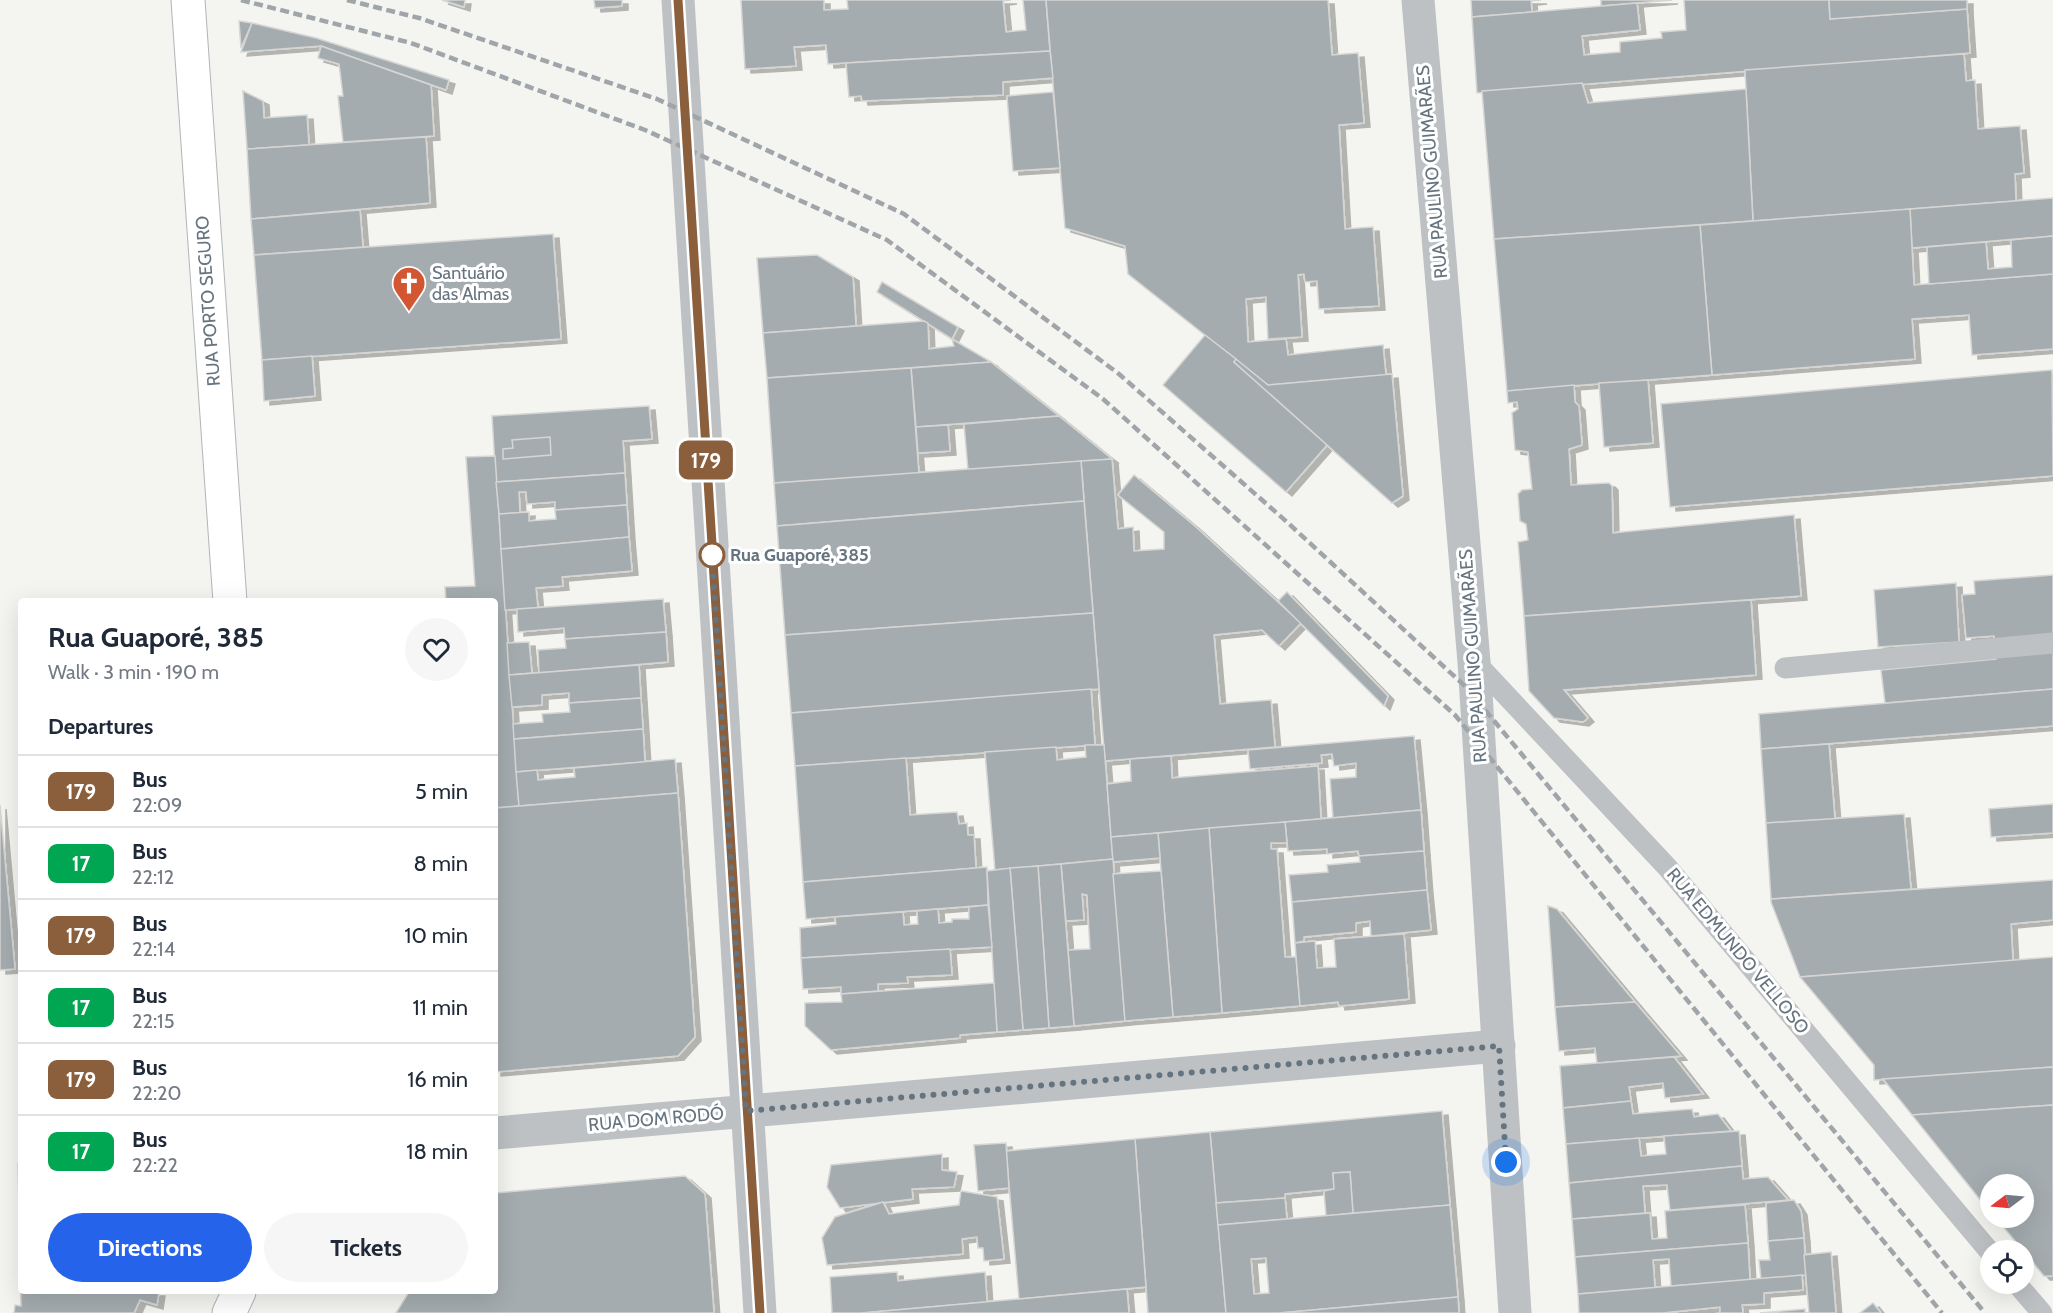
<!DOCTYPE html>
<meta charset="utf-8">
<style>
:root{--surface:#fff;--page:#f6f6f7;--text:#1f2937;--muted:#747a83;--line:#e0e1e3;--accent:#2563eb}
body{margin:0;font-family:Cabin,sans-serif;background:var(--page);color:var(--text);height:100vh;display:flex;flex-direction:column;font-size:22px;white-space:nowrap}
*{box-sizing:border-box;margin:0}
p{font-size:20px;color:var(--muted)}
.icon{flex:none;width:33px;height:33px;fill:none;stroke:currentColor;stroke-width:2;stroke-linecap:round;stroke-linejoin:round}
.map{position:relative;flex:1;overflow:hidden}
.panel{position:absolute;left:18px;top:598px;width:480px;height:696px;display:flex;flex-direction:column;background:var(--surface);border-radius:6px;box-shadow:0 6px 24px #0002}
.panel>*{flex:none}
.badge{padding:0 12px;border-radius:9px;font-size:21px;line-height:39px}
.needle{width:39px;rotate:254deg}
.controls{position:absolute;left:1980px;top:1174px;display:grid;gap:12px}
.controls a{display:grid;place-items:center;width:54px;height:54px;border-radius:50%;background:var(--surface);box-shadow:0 6px 24px #0002;font-size:30px}
.you{position:absolute;width:30px;height:30px;margin:-15px;border:4px solid #fff;border-radius:50%;background:#1a73e8;box-shadow:0 0 0 9px #1a73e833}
.map>.badge{position:absolute;translate:-50% -50%;box-shadow:0 0 0 3px #fff}
h2{padding:0 30px;font-size:22px;line-height:54px}
.round{display:grid;place-items:center;flex:none;width:63px;height:63px;border-radius:32px;background:var(--page)}
.summary{display:flex;align-items:center;justify-content:space-between;height:102px;padding:0 30px}
h1{font-size:28px;font-weight:700;line-height:45px}
.button{display:flex;gap:12px;margin-top:auto;padding:12px 30px}
.button a{flex:1;height:69px;border-radius:36px;background:var(--accent);color:#fff;font-size:24px;font-weight:700;line-height:69px;text-align:center}
.button a+a{background:var(--page);color:var(--text)}
ul{padding:0;list-style:none}
li{display:flex;align-items:center;gap:18px;height:72px;padding:0 30px;border-top:2px solid var(--line)}
li div{flex:1}
li b{display:block;font-size:22px}
li em{font-style:normal}
li .badge{min-width:66px;font-weight:700;text-align:center}
.map>svg:first-child{display:block}
.building{fill:#a4acb0;stroke:#d5d5d3;stroke-width:1.5;fill-rule:evenodd;filter:url(#shadow)}
.lines{fill:none;stroke-linecap:round;stroke-linejoin:round}
.secondary-casing{stroke:#b0b5b8;stroke-width:35}
.lane{stroke:#bdc1c4;stroke-width:21}
.street{stroke:#bdc1c4;stroke-width:33}
.secondary{stroke:#fff;stroke-width:33}
.rail{stroke:#9fa5a9;stroke-width:4.5;stroke-dasharray:9 4.5;stroke-linecap:butt}
.line-casing{stroke:#fff;stroke-width:14}
.line{stroke:#8b5e3c;stroke-width:9}
.walk{stroke:#66747f;stroke-width:6;stroke-dasharray:0 10.8}
.stop-dot{fill:#fff;stroke:#8b5e3c;stroke-width:3}
.labels{text-anchor:middle;dominant-baseline:central;stroke-width:6;stroke-linejoin:round;paint-order:stroke}
.street-label{font-size:18px;fill:#66747f;stroke:#fff}
.poi-label{font-size:18px;fill:#66747f;stroke:#fff;text-anchor:start}
.stop-label{font-size:18px;font-weight:bold;fill:#66747f;stroke:#fff;text-anchor:start}
</style>
<div class="map">
<svg width="2053" height="1313" viewBox="0 0 2053 1313">
<defs>
<filter id="shadow"><feDropShadow dx="6" dy="4" stdDeviation="0" flood-color="#0004"/></filter>
</defs>
<rect width="100%" height="100%" fill="#f4f4f0"/>
<g class="building">
<polygon points="442,0 465,0 464,7"/>
<polygon points="594,0 622,0 622,6 595,8"/>
<polygon points="741,0 824,0 824,10 848,9 847,0 1011,0 1003,1 1006,32 1026,30 1023,0 1046,0 1050,51 828,64 826,45 794,47 796,66 745,69"/>
<polygon points="1046,0 1328,0 1332,55 1358,53 1364,123 1339,125 1345,229 1373,227 1379,306 1319,309 1317,281 1305,282 1304,274 1298,275 1302,337 1268,339 1266,297 1246,299 1248,342 1286,339 1288,355 1383,345 1386,375 1268,385 1128,274 1125,246 1065,228"/>
<polygon points="1471,0 1541,0 1531,1 1532,12 1472,17"/>
<polygon points="1601,0 1672,0 1601,6"/>
<polygon points="1684,0 1829,0 1830,19 1967,9 1970,53 1477,93 1472,17 1637,3 1640,30 1582,36 1584,55 1620,52 1620,42 1662,38 1661,32 1686,30"/>
<polygon points="1829,0 1967,0 1967,9 1830,19"/>
<polygon points="239,21 252,23 241,48"/>
<polygon points="252,23 316,38 449,80 446,90 321,46 241,52"/>
<polygon points="321,46 431,85 434,136 343,142 338,96 343,96 339,64 318,58"/>
<polygon points="1050,51 1053,78 1003,82 1003,95 862,101 861,96 849,97 846,63"/>
<polygon points="1964,54 1966,81 1975,80 1978,129 2020,126 2024,173 2015,174 2016,201 1753,221 1745,70"/>
<polygon points="1582,83 1588,103 1746,89 1753,221 1494,239 1482,91"/>
<polygon points="243,91 263,101 264,118 307,115 309,145 247,149"/>
<polygon points="1053,92 1060,168 1013,171 1007,96"/>
<polygon points="426,137 430,203 251,219 247,149"/>
<polygon points="2053,198 2053,236 1912,248 1910,209"/>
<polygon points="1910,209 1914,285 2053,274 2053,349 1972,355 1969,315 1912,319 1915,359 1712,375 1700,225"/>
<polygon points="360,210 363,247 254,255 251,219"/>
<polygon points="1700,225 1712,375 1507,391 1494,239"/>
<polygon points="553,234 561,339 262,360 254,255"/>
<polygon points="2053,236 2053,274 1929,284 1927,247 1986,242 1988,269 2012,267 2011,240"/>
<polygon points="817,255 853,277 856,326 763,333 757,258"/>
<polygon points="882,282 958,327 952,339 877,292"/>
<polygon points="924,321 928,323 929,349 954,346 952,339 991,362 767,378 763,333"/>
<polygon points="1205,335 1236,359 1234,362 1328,444 1286,492 1163,385"/>
<polygon points="312,356 315,396 264,401 262,360"/>
<polygon points="1236,359 1268,385 1392,374 1403,496 1392,503 1234,362"/>
<polygon points="991,362 1059,416 916,427 911,368"/>
<polygon points="911,368 919,474 774,483 767,378"/>
<polygon points="2052,370 2053,476 1670,507 1661,404"/>
<polygon points="1648,380 1653,443 1604,447 1599,383"/>
<polygon points="1574,385 1575,402 1579,406 1582,445 1569,449 1571,485 1609,483 1612,486 1613,533 1794,515 1801,596 1524,616 1518,542 1528,540 1526,524 1520,521 1518,494 1522,490 1532,489 1528,452 1515,450 1512,413 1518,409 1517,402 1508,403 1507,391"/>
<polygon points="649,406 652,439 623,441 625,473 496,482 492,416"/>
<polygon points="1059,416 1112,459 968,470 964,424"/>
<polygon points="948,425 950,451 918,453 916,427"/>
<polygon points="550,437 551,455 503,459 503,449 513,448 512,440"/>
<polygon points="495,456 519,806 495,808 495,602 446,602 445,587 475,586 466,457"/>
<polygon points="1112,459 1118,529 1133,527 1134,551 1164,549 1164,532 1118,495 1134,475 1196,527 1301,623 1279,646 1262,630 1214,635 1220,704 1271,700 1275,747 1105,761 1081,461"/>
<polygon points="1081,461 1084,501 777,526 774,483"/>
<polygon points="625,473 627,505 555,510 555,502 527,504 526,492 519,492 520,513 499,514 496,482"/>
<polygon points="1084,501 1093,613 785,635 777,526"/>
<polygon points="627,505 629,537 501,549 499,514 529,512 529,521 556,519 555,510"/>
<polygon points="629,537 632,571 562,577 563,586 536,588 538,608 505,610 501,549"/>
<polygon points="2053,575 2053,689 1885,703 1881,670 1996,659 1994,636 1966,638 1962,595 1975,594 1974,581"/>
<polygon points="1956,583 1959,642 1878,647 1874,590"/>
<polygon points="1287,592 1388,696 1384,706 1278,601"/>
<polygon points="663,599 666,632 565,639 564,628 518,632 517,609"/>
<polygon points="1751,600 1756,675 1564,690 1588,718 1583,722 1554,718 1529,691 1524,616"/>
<polygon points="1093,613 1099,689 791,713 785,635"/>
<polygon points="666,632 668,662 539,673 538,650 566,648 565,639"/>
<polygon points="529,642 532,673 509,675 507,643"/>
<polygon points="639,665 641,698 569,703 569,693 542,695 542,705 512,707 509,675"/>
<polygon points="1091,689 1095,745 795,766 791,713"/>
<polygon points="2053,689 2053,726 1761,749 1759,714"/>
<polygon points="641,698 643,729 514,739 513,724 543,722 542,714 570,712 569,703"/>
<polygon points="643,729 645,762 516,772 514,739"/>
<polygon points="1414,736 1421,810 1333,818 1330,779 1356,777 1356,763 1334,766 1332,754 1321,755 1322,763 1250,769 1248,750"/>
<polygon points="1829,744 1835,819 1766,823 1761,749"/>
<polygon points="1085,745 1104,745 1113,859 995,870 985,752 1056,747 1057,760 1086,757"/>
<polygon points="1171,756 1172,778 1318,766 1321,819 1111,837 1107,784 1131,781 1130,759"/>
<polygon points="906,758 910,815 957,812 959,824 967,823 968,835 974,835 976,868 803,882 795,766"/>
<polygon points="675,759 678,793 519,806 516,772 537,770 538,780 575,777 574,768"/>
<polygon points="678,793 695,1037 678,1056 495,1072 495,808"/>
<polygon points="2053,804 2053,833 1991,837 1989,809"/>
<polygon points="0,805 15,969 0,970"/>
<polygon points="1421,810 1424,851 1359,856 1358,851 1327,854 1327,849 1288,851 1285,822"/>
<polygon points="1904,814 1911,889 1771,899 1766,823"/>
<polygon points="1285,822 1287,843 1271,843 1271,849 1277,849 1285,957 1296,957 1300,1006 1222,1013 1209,828"/>
<polygon points="1209,828 1222,1013 1173,1017 1158,833"/>
<polygon points="1158,833 1160,858 1113,862 1111,837"/>
<polygon points="1424,851 1427,890 1292,902 1289,875 1328,872 1327,865 1360,862 1359,856"/>
<polygon points="1113,859 1125,1021 1074,1026 1068,950 1090,949 1087,895 1082,894 1084,920 1066,921 1061,864"/>
<polygon points="1061,864 1074,1026 1049,1028 1038,866"/>
<polygon points="1038,866 1049,1028 1023,1030 1010,868"/>
<polygon points="987,867 988,905 806,919 803,882"/>
<polygon points="1010,868 1023,1030 997,1032 987,871"/>
<polygon points="1161,871 1173,1017 1125,1021 1113,874"/>
<polygon points="2053,880 2053,920 2011,924 2013,961 1800,977 1771,902 1771,899"/>
<polygon points="1427,890 1431,930 1371,936 1370,921 1356,923 1356,932 1304,937 1304,941 1295,943 1292,902"/>
<polygon points="988,905 992,947 801,958 800,928 836,924 835,917 903,912 904,925 918,924 917,911 938,909 939,923 952,922 952,919 969,919 969,907"/>
<polygon points="1548,906 1557,909 1635,1002 1555,1007"/>
<polygon points="1404,934 1409,999 1339,1006 1338,1002 1300,1006 1295,943 1315,941 1317,968 1336,967 1334,939"/>
<polygon points="950,949 952,975 907,977 908,983 878,984 878,991 841,994 841,987 803,989 801,958"/>
<polygon points="2053,957 2053,1067 1874,1080 1874,1065 1800,977"/>
<polygon points="994,983 997,1032 960,1035 960,1038 831,1050 805,1026 805,1003 842,1002 841,994"/>
<polygon points="1635,1002 1681,1056 1597,1063 1595,1048 1559,1051 1555,1007"/>
<polygon points="1674,1057 1703,1094 1665,1098 1663,1083 1629,1087 1631,1101 1563,1108 1560,1066"/>
<polygon points="2053,1067 2053,1105 1912,1115 1883,1079"/>
<polygon points="1631,1101 1633,1114 1692,1109 1694,1117 1718,1114 1731,1131 1566,1144 1563,1108"/>
<polygon points="2053,1105 2053,1276 2044,1276 1996,1218 2024,1218 2024,1185 1990,1185 1990,1212 1912,1115"/>
<polygon points="1442,1111 1450,1205 1353,1213 1350,1172 1333,1173 1334,1189 1285,1194 1285,1198 1216,1203 1210,1132"/>
<polygon points="1739,1131 1742,1166 1569,1183 1566,1144 1639,1138 1641,1156 1666,1154 1664,1136"/>
<polygon points="1210,1132 1226,1313 1148,1313 1135,1139"/>
<polygon points="1135,1139 1146,1287 1019,1299 1006,1151"/>
<polygon points="1006,1143 1009,1188 978,1191 974,1145"/>
<polygon points="942,1154 942,1170 957,1172 954,1187 912,1189 913,1199 840,1208 827,1187 831,1165"/>
<polygon points="18,1164 21,1164 21,1292 159,1292 157,1305 140,1300 134,1313 14,1313 15,1305 21,1306"/>
<polygon points="1742,1166 1743,1179 1768,1177 1788,1200 1670,1210 1667,1185 1643,1186 1645,1213 1572,1219 1569,1183"/>
<polygon points="1350,1172 1353,1213 1326,1216 1324,1191 1334,1189 1333,1173"/>
<polygon points="685,1176 705,1194 714,1313 396,1313 409,1292 495,1292 495,1193"/>
<polygon points="961,1191 997,1197 1004,1259 984,1261 983,1248 978,1248 977,1237 962,1239 963,1254 827,1265 822,1238 835,1217 883,1202 889,1214 959,1205"/>
<polygon points="1285,1198 1287,1219 1218,1225 1216,1203"/>
<polygon points="1794,1200 1801,1211 1804,1238 1768,1241 1766,1203"/>
<path d="M1450 1205 1458 1297 1279 1313H1226L1218 1225ZM1266 1258 1269 1293 1254 1294 1251 1259Z"/>
<polygon points="1745,1205 1748,1243 1575,1257 1572,1219 1650,1213 1652,1239 1667,1238 1665,1211"/>
<polygon points="1804,1238 1806,1275 1761,1279 1759,1260 1770,1260 1768,1241"/>
<polygon points="1748,1243 1750,1280 1671,1286 1669,1259 1653,1260 1655,1288 1578,1294 1575,1257"/>
<polygon points="1831,1252 1836,1313 1809,1313 1804,1255"/>
<polygon points="897,1272 898,1281 985,1272 987,1302 862,1313 832,1313 830,1277"/>
<polygon points="1802,1275 1803,1290 1764,1293 1764,1304 1742,1305 1743,1313 1720,1313 1720,1307 1662,1313 1579,1313 1578,1294"/>
<polygon points="1127,1289 1129,1313 862,1313 1019,1299"/>
<polygon points="1458,1297 1459,1313 1279,1313"/>
<polygon points="1873,1303 1881,1313 1860,1313"/>
<polygon points="1805,1309 1805,1313 1760,1313"/>
</g>
<g class="lines">
<defs>
<g id="secondary">
<polyline points="188,0 230,602"/>
<polyline points="229,1313 239,1292"/>
</g>
</defs>
<use href="#secondary" class="secondary-casing"/>
<g class="lane">
<polyline points="1475,662 1667,867 1990,1252"/>
<polyline points="1785,668 2053,643"/>
<polyline points="2017,1284 2042,1313"/>
</g>
<g class="street">
<polyline points="678,0 760,1313"/>
<polyline points="1418,0 1474,662 1515,1313"/>
<polyline points="495,1133 1499,1046"/>
</g>
<use href="#secondary" class="secondary"/>
<g class="rail">
<polyline points="241,0 411,43 645,130 887,240 1103,399 1455,715 1942,1313"/>
<polyline points="347,0 419,18 657,99 904,214 1119,374 1287,522 1466,687 1985,1313"/>
</g>
</g>
<g class="lines">
<defs>
<polyline id="line" points="678,0 760,1313"/>
</defs>
<use href="#line" class="line-casing"/>
<use href="#line" class="line"/>
<polyline class="walk" points="712,555 746,1111 1499,1046 1506,1162"/>
</g>
<defs>
<symbol id="church-pin" viewBox="-11 -11 22 30"><path d="M0 17L-7.5 6A9.5 9.5 0 1 1 7.5 6Z" fill="#d25632" stroke="#fff"/><path d="M-1.2-6h2.4v3.5h3.3v2.4h-3.3V6h-2.4V-.1h-3.3v-2.4h3.3Z" fill="#fff"/></symbol>
</defs>
<g fill-rule="evenodd">
<use href="#church-pin" x="390" y="264" width="38" height="52"/>
</g>
<circle class="stop-dot" cx="712" cy="555" r="12"/>
<g class="labels">
<g class="street-label">
<text transform="translate(1432 172) rotate(-95)">RUA PAULINO GUIMARÃES</text>
<text transform="translate(208 301) rotate(-94)">RUA PORTO SEGURO</text>
<text transform="translate(1473 656) rotate(-94)">RUA PAULINO GUIMARÃES</text>
<text transform="translate(1738 951) rotate(50)">RUA EDMUNDO VELLOSO</text>
<text transform="translate(656 1119) rotate(-5)">RUA DOM RODÓ</text>
</g>
<g class="poi-label">
<text x="432" y="273">Santuário<tspan x="432" dy="21">das Almas</tspan></text>
</g>
<g class="stop-label">
<text x="730" y="555">Rua Guaporé, 385</text>
</g>
</g>
</svg>
<div class="controls">
<a><svg class="needle" viewBox="-14 -14 28 28"><path d="M0-13l5 13h-10z" fill="#e53935"/><path d="M0 13l5-13h-10z" fill="#747a83"/></svg></a>
<a><svg class="icon" aria-label="locate" viewBox="0 0 24 24"><circle cx="12" cy="12" r="6"/><path d="M12 2v4M12 18v4M2 12h4M18 12h4"/></svg></a>
</div>
<div class="you" style="left:1506px;top:1162px"></div>
<b class="badge" style="left:706px;top:460px;background:#8b5e3c;color:#fff">179</b>
<section class="panel">
<div class="summary"><div><h1>Rua Guaporé, 385</h1><p>Walk · 3 min · 190 m</p></div><a class="round"><svg class="icon" aria-label="heart" viewBox="0 0 24 24"><path d="M12 20l-8-8c-3-5 5-10 8-4 3-6 11-1 8 4z"/></svg></a></div>
<h2>Departures</h2>
<ul>
<li><span class="badge" style="background:#8b5e3c;color:#fff">179</span><div><b>Bus</b><p>22:09</p></div><em>5 min</em></li>
<li><span class="badge" style="background:#00a651;color:#fff">17</span><div><b>Bus</b><p>22:12</p></div><em>8 min</em></li>
<li><span class="badge" style="background:#8b5e3c;color:#fff">179</span><div><b>Bus</b><p>22:14</p></div><em>10 min</em></li>
<li><span class="badge" style="background:#00a651;color:#fff">17</span><div><b>Bus</b><p>22:15</p></div><em>11 min</em></li>
<li><span class="badge" style="background:#8b5e3c;color:#fff">179</span><div><b>Bus</b><p>22:20</p></div><em>16 min</em></li>
<li><span class="badge" style="background:#00a651;color:#fff">17</span><div><b>Bus</b><p>22:22</p></div><em>18 min</em></li>
</ul>
<div class="button"><a>Directions</a><a>Tickets</a></div>
</section>
</div>
